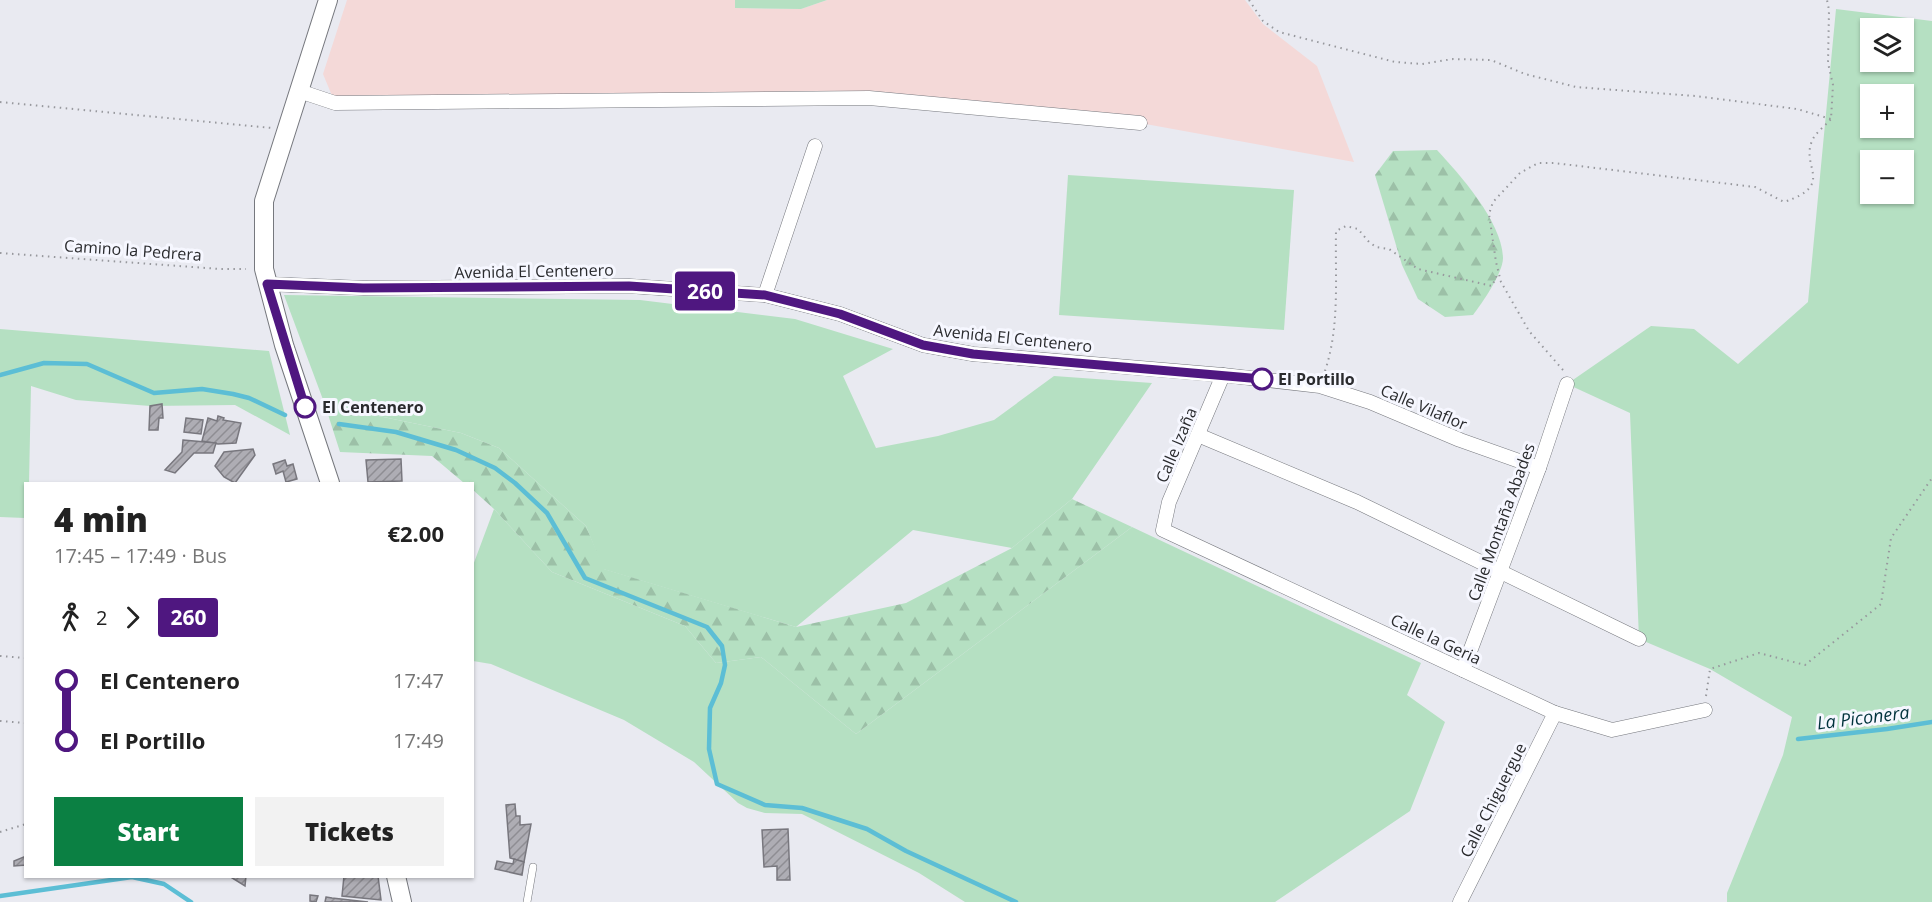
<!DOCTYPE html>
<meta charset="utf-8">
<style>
:root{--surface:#fff;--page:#f2f2f2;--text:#222;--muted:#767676;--accent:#0b8043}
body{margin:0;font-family:"Open Sans",sans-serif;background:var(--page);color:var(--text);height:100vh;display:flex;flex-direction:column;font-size:22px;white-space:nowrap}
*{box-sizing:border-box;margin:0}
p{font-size:20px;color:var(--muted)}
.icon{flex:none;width:33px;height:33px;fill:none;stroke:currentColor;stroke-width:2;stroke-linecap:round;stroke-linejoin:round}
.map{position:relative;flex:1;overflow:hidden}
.details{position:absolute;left:24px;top:482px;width:450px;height:396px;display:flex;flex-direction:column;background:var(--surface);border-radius:0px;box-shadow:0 2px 4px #0004}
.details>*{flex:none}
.badge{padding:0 12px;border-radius:4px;font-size:21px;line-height:39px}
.tools{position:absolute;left:1860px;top:18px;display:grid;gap:12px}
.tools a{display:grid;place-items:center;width:54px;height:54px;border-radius:0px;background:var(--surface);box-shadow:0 2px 4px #0004;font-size:30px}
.map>.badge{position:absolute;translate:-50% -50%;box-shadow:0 0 0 3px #fff}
.legs{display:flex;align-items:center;gap:9px;height:66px;padding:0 30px;font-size:20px}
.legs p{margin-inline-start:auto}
.overview{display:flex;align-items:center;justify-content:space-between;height:102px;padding:0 30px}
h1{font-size:33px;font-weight:800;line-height:45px}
.cta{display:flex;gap:12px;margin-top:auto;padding:12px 30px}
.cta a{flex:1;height:69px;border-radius:0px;background:var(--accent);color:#fff;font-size:24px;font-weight:800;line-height:69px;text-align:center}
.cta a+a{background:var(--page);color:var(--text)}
ul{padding:0 30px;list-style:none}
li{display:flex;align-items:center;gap:21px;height:60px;font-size:22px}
li i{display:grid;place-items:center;width:9px;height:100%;margin:0 8px;background:currentColor}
li i::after{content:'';width:15px;height:15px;margin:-8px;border:4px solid;border-radius:50%;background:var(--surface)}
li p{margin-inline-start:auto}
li:first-child i{background:linear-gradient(#0000 50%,currentColor 0)}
li:last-child i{background:linear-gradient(currentColor 50%,#0000 0)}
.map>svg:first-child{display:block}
.industrial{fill:#f4d9d8}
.green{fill:#b5e0c2;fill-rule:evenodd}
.forest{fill:url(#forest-firs)}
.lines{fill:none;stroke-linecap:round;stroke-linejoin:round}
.stream{stroke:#5cbed5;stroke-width:4.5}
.building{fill:url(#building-hatch);stroke:#78777e;stroke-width:1.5}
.service-casing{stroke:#76787e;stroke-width:8}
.minor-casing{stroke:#76787e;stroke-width:15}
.secondary-casing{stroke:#76787e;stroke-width:20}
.path{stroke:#97989d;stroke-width:2;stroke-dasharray:1.5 4.5;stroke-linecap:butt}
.service{stroke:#fff;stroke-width:7}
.minor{stroke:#fff;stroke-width:14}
.secondary{stroke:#fff;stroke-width:18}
.line-1-casing{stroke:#fff;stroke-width:14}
.line-1{stroke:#4f1780;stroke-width:9}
.stop-1-dot{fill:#fff;stroke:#4f1780;stroke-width:3}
.labels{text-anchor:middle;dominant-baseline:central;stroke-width:6;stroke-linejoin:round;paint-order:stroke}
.street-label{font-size:16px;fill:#2a2b2e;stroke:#f6f7ff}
.stop-label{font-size:16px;font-weight:bold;fill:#2a2b2e;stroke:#f6f7ff;text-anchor:start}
.water-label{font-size:18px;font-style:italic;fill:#02333d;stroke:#f6f7ff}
</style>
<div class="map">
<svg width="1932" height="902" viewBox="0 0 1932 902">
<defs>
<pattern id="forest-firs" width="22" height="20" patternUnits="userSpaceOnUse" patternTransform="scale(1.5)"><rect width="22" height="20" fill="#b5e0c2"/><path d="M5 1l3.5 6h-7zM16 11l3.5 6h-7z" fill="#9cc0a7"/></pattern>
<pattern id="building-hatch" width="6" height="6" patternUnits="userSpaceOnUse" patternTransform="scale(1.5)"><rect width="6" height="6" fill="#aeadb4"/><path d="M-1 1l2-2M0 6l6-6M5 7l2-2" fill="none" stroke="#8e8d93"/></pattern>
</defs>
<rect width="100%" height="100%" fill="#e9eaf1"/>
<polygon class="industrial" points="347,0 735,0 735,8 801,9 827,0 1245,0 1263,24 1317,66 1354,162 1140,123 869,98 335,103 323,74"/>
<g class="green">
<polygon points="735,0 827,0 801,9 735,8"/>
<path d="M1836 9 1932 21V902H1727V893L1783 755 1792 717 1710 669 1639 639 1630 413 1567 384 1651 326 1694 329 1738 364 1808 302ZM1870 28H1904V62H1870ZM1870 94H1904V128H1870ZM1870 160H1904V194H1870Z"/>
<polygon points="1068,175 1294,190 1284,330 1059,315"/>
<polygon points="284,295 640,300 795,319 893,349 843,376 876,448 938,436 994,420 1054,376 1152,383 1072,499 1012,548 913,530 796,627 603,569 586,526 499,448 461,433 325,405"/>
<polygon points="0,329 269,351 290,435 235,405 150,406 76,400 31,386 29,483 26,483 25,518 0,517"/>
<polygon points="494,509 552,572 685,626 716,663 761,657 856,734 1132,527 1421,663 1407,695 1445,722 1410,811 1275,902 965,902 919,873 802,814 765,813 747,808 738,803 694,762 624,720 491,664 473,661 472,568"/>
</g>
<g class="forest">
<path d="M1437 150C1461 176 1502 222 1503 258 1503 273 1482 303 1473 315L1445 317 1418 299 1402 265 1375 175 1393 151Z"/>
<polygon points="325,405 461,433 499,448 586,526 604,569 796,627 906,603 1012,548 1072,499 1132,527 856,734 761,657 716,663 685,626 552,572 494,509 473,490 472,483 464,483 432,456 340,452"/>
</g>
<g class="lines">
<g class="stream">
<polyline points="0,375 44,363 87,364 154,393 202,389 233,394 249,398 285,415"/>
<polyline points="339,424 396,432 456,450 495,468 515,483 547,513 585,578 707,627 722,646 725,665 721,683 710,708 709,749 717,784 765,805 802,808 867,829 906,851 1016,902"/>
<polyline points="1798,739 1887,729 1932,722"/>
<polyline points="0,896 132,877 164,884 191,902"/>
</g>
</g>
<g class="building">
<polygon points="162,404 163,418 159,418 158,430 149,430 150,406"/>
<polygon points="218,416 224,418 223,420 241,423 236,443 218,444 202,441 208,418 217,421"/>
<polygon points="186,418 203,420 201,434 184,432"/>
<polygon points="183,440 216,443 213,453 194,453 175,473 165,470 182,452"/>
<polygon points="253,449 255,455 235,483 224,477 215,466 224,452"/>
<polygon points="401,459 402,481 368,482 366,460"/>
<polygon points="285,460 287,466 293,464 297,479 286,482 283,471 276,474 273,464"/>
<polygon points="515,804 516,816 520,816 520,825 531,824 524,862 510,858 506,805"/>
<polygon points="788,829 790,880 777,880 777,866 764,867 762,830"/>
<polygon points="26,856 26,865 14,866 14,861"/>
<polygon points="514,859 524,862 522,875 495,869 497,861 513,864"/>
<polygon points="229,876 246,876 245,886"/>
<polygon points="344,876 378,876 381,900 342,896"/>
<polygon points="310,895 318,896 316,902 310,901"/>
<polygon points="326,897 332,898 368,902 325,902"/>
</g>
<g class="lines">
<defs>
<polyline id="service" points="527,902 533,867"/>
<g id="minor">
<polyline points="299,91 335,103 869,98 1140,123"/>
<polyline points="267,284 364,288 629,286 765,295 840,314 923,345 973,354 1223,375 1320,386 1370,402 1460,440 1539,468"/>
<polyline points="765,295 815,146"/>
<polyline points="1223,375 1169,502 1163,530 1555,713 1612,730 1705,710"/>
<polyline points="1198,435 1357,502 1639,639"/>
<polyline points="1463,670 1539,468 1567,384"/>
<polyline points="1460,902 1555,713"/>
</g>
<g id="secondary">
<polyline points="328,0 264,201 264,269 284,345 330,483"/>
<polyline points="396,876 402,902"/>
</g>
</defs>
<use href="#service" class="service-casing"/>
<use href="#minor" class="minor-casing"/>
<use href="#secondary" class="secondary-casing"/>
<g class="path">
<polyline points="1249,0 1263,21 1279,32 1395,62 1422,64 1453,59 1491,60 1525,74 1576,87 1695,96 1797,109 1831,119"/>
<polyline points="0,102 272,128"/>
<polyline points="0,253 220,269 246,269"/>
<path d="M1563 370 1529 331 1501 282 1496 262 1489 214 1493 202 1520 173 1538 163H1554L1755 187 1784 202C1838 184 1797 166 1814 137 1818 131 1826 125 1831 119L1833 85 1828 63 1829 10 1827 0"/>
<path d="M1325 371C1340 326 1335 278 1336 231L1346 226 1358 229 1369 242 1376 247 1389 249 1418 269 1492 286 1498 273"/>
<polyline points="0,656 26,658"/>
<polyline points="1706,696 1710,669 1759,653 1805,665 1881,604 1891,538 1932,478"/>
<polyline points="0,721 26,723"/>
<polyline points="0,832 26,824"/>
</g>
<use href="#service" class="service"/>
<use href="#minor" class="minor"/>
<use href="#secondary" class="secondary"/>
</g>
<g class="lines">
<defs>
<polyline id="line-1" points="305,407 267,284 363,288 629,286 765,295 840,314 923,345 973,354 1262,379"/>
</defs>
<use href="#line-1" class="line-1-casing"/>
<use href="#line-1" class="line-1"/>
</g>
<g class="stop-1-dot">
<circle cx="1262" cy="379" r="10"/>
<circle cx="305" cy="407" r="10"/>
</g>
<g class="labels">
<g class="street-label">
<text transform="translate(133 250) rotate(4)">Camino la Pedrera</text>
<text transform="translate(534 271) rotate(-1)">Avenida El Centenero</text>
<text transform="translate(1013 338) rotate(6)">Avenida El Centenero</text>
<text transform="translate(1424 407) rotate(23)">Calle Vilaflor</text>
<text transform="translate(1176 445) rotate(-67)">Calle Izaña</text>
<text transform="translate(1501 522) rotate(-70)">Calle Montaña Abades</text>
<text transform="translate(1436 639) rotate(25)">Calle la Geria</text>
<text transform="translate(1493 800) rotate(-63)">Calle Chiguergue</text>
</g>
<g class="stop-label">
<text x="1278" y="379">El Portillo</text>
<text x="322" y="407">El Centenero</text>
</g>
<g class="water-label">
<text transform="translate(1863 717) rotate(-7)">La Piconera</text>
</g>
</g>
</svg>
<div class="tools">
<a><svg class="icon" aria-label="layers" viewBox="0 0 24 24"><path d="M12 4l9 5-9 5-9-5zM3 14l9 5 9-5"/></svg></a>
<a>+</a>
<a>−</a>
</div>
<b class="badge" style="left:705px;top:291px;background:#4f1780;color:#fff">260</b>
<section class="details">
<div class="overview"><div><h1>4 min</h1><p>17:45 – 17:49 · Bus</p></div><b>€2.00</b></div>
<div class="legs"><svg class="icon" aria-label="walk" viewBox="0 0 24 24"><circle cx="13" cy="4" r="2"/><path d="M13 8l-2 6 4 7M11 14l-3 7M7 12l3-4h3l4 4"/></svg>2<svg class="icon" aria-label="forward" viewBox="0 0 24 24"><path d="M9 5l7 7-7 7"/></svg><b class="badge" style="background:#4f1780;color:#fff">260</b></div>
<ul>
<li><i style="color:#4f1780"></i><b>El Centenero</b><p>17:47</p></li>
<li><i style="color:#4f1780"></i><b>El Portillo</b><p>17:49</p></li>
</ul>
<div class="cta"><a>Start</a><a>Tickets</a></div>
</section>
</div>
